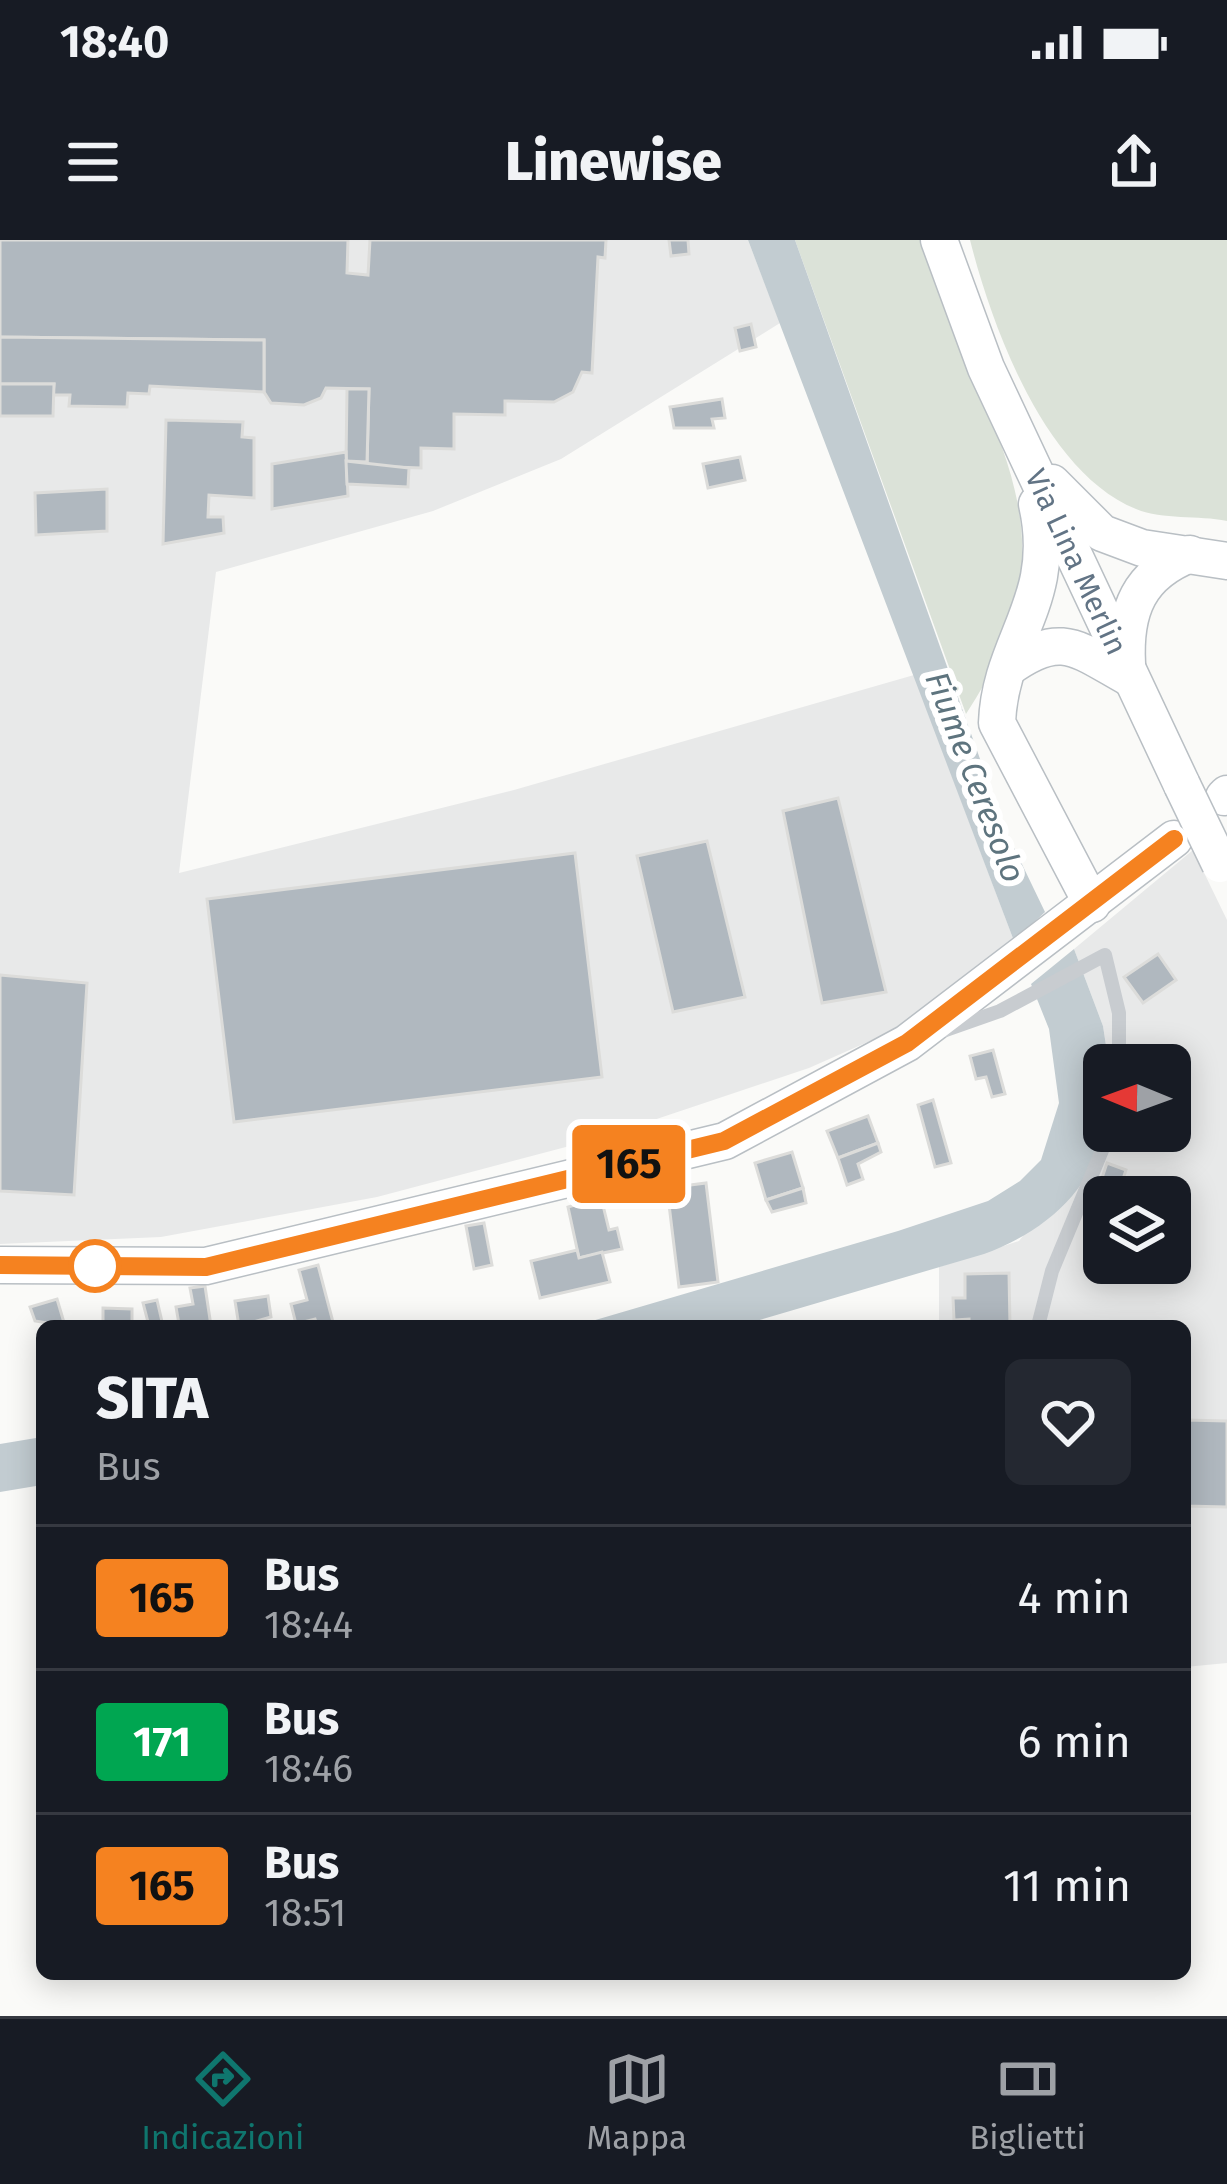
<!DOCTYPE html>
<html lang="it">
<style>
:root{--surface:#171b24;--page:#242831;--text:#f1f3f6;--muted:#9ea1a6;--line:#363941;--accent:#0f766e}
body{margin:0;font-family:"Fira Sans",sans-serif;background:var(--page);color:var(--text);height:100vh;display:flex;flex-direction:column;font-size:45px;white-space:nowrap}
*{box-sizing:border-box;margin:0}
p{font-size:39px;color:var(--muted)}
.icon{flex:none;width:66px;height:66px;fill:none;stroke:currentColor;stroke-width:2;stroke-linecap:round;stroke-linejoin:round}
.map{position:relative;flex:1;overflow:hidden}
.sheet{position:absolute;left:36px;top:1080px;width:1155px;height:660px;display:flex;flex-direction:column;background:var(--surface);border-radius:18px;box-shadow:0 6px 30px #0003}
.sheet>*{flex:none}
.badge{padding:0 24px;border-radius:9px;font-size:42px;line-height:78px}
.needle{width:78px;rotate:271deg}
.tools{position:absolute;left:1083px;top:804px;display:grid;gap:24px}
.tools a{display:grid;place-items:center;width:108px;height:108px;border-radius:18px;background:var(--surface);box-shadow:0 6px 30px #0003;font-size:60px}
.map>.badge{position:absolute;translate:-50% -50%;box-shadow:0 0 0 6px #fff}
.round{display:grid;place-items:center;flex:none;width:126px;height:126px;border-radius:18px;background:var(--page)}
.head{display:flex;align-items:center;justify-content:space-between;height:204px;padding:0 60px}
h1{font-size:57px;font-weight:800;line-height:90px}
ul{padding:0;list-style:none}
li{display:flex;align-items:center;gap:36px;height:144px;padding:0 60px;border-top:3px solid var(--line)}
li div{flex:1}
li b{display:block;font-size:45px}
li em{font-style:normal}
li .badge{min-width:132px;font-weight:700;text-align:center}
.status{display:flex;justify-content:space-between;align-items:center;height:84px;padding:0 60px;background:var(--surface);direction:ltr}
.status svg{height:33px;fill:currentColor}
header{display:flex;justify-content:space-between;align-items:center;height:156px;padding:0 60px;background:var(--surface);font-size:54px;font-weight:800}
.menu{display:flex;justify-content:space-around;align-items:center;height:168px;border-top:3px solid var(--line);background:var(--surface);font-size:33px;color:var(--muted)}
.menu a{display:grid;justify-items:center;gap:6px}
.menu .active{color:var(--accent)}
.map>svg:first-child{display:block}
.built{fill:#e8e9e9;fill-rule:evenodd}
.green{fill:#dbe2d8}
.water{fill:#c2ccd1}
.building{fill:#b0b8bf;stroke:#dcdcda;stroke-width:3}
.lines{fill:none;stroke-linecap:round;stroke-linejoin:round}
.secondary-casing{stroke:#b9bfc4;stroke-width:39}
.lane{stroke:#c8ccd0;stroke-width:14}
.secondary{stroke:#fff;stroke-width:36}
.secondary-bridge-casing{stroke:#b9bfc4;stroke-width:39;stroke-linecap:butt}
.secondary-bridge{stroke:#fff;stroke-width:36}
.line-casing{stroke:#fff;stroke-width:27}
.line{stroke:#f58220;stroke-width:18}
.stop-dot{fill:#fff;stroke:#f58220;stroke-width:6}
.labels{text-anchor:middle;dominant-baseline:central;stroke-width:12;stroke-linejoin:round;paint-order:stroke}
.street-label{font-size:30px;fill:#627485;stroke:#fff}
.water-label{font-size:33px;font-style:italic;fill:#5e747e;stroke:#fff}
</style>
<div class="status"><b>18:40</b><svg viewBox="0 0 49 12"><path d="M0 12V9h3v3zM5 12V6h3v6zM10 12V3h3v9zM15 12V0h3v12zM26 1h20v11H26zM47 4h2v5h-2z"/></svg></div>
<header><svg class="icon" aria-label="menu" viewBox="0 0 24 24"><path d="M4 6h16M4 12h16M4 18h16"/></svg>Linewise<svg class="icon" aria-label="share" viewBox="0 0 24 24"><path d="M12 15V3M7 8l5-5 5 5M5 13v7h14v-7"/></svg></header>
<div class="map">
<svg width="1227" height="1776" viewBox="0 0 1227 1776">
<rect width="100%" height="100%" fill="#fafaf8"/>
<g class="built">
<polygon points="0,0 748,0 780,83 561,219 433,271 216,332 179,633 514,550 914,435 1014,701 906,785 809,828 600,898 377,957 161,997 0,1004"/>
<path d="M1193 610 1227 680V1423L1185 1427V1086H939V1027L1019 1001 1104 891H1170V825H1109L1103 786 1074 709ZM1104 957H1170V1023H1104Z"/>
</g>
<g class="green">
<path d="M795 0H925C972 186 1093 281 966 474Z"/>
<path d="M970 0H1227V281C1198 275 1163 280 1136 269 1045 232 992 87 970 0Z"/>
</g>
<g class="water">
<polygon points="748,0 795,0 1005,589 1045,672 1014,701"/>
<path d="M1074 709 1103 786 1109 825H1104C1104 846 1108 871 1104 891 1091 954 1041 993 984 1014L739 1086H575L898 991 988 961 1020 941 1041 920 1059 863 1049 789 1031 744Z"/>
<polygon points="42,1197 42,1245 0,1252 0,1204"/>
</g>
<g class="building">
<polygon points="0,0 348,0 347,33 368,35 370,0 606,0 605,18 598,17 592,133 582,132 573,152 554,162 505,161 505,175 454,174 454,209 421,208 421,228 367,226 369,149 326,148 321,158 304,165 271,163 264,152 264,100 0,97"/>
<polygon points="669,0 688,0 689,14 671,16"/>
<polygon points="751,84 756,107 740,111 735,88"/>
<polygon points="0,97 264,100 264,152 150,146 149,154 128,153 127,167 69,166 70,155 53,155 54,144 0,144"/>
<polygon points="0,144 54,144 53,176 0,176"/>
<polygon points="347,149 369,149 367,222 346,221"/>
<polygon points="722,159 725,178 712,179 714,188 674,188 670,167"/>
<polygon points="166,180 243,182 242,197 254,198 254,258 209,255 208,277 223,277 224,293 163,304"/>
<polygon points="346,212 348,256 272,269 272,224"/>
<polygon points="740,217 745,240 708,248 703,224"/>
<polygon points="346,221 409,228 408,247 347,244"/>
<polygon points="107,249 107,291 36,295 35,253"/>
<polygon points="838,558 886,752 822,763 783,571"/>
<polygon points="707,601 745,757 673,772 637,616"/>
<polygon points="575,613 602,837 234,882 207,659"/>
<polygon points="1158,714 1176,740 1143,763 1124,737"/>
<polygon points="0,735 87,743 74,955 0,951"/>
<polygon points="993,810 1005,854 992,857 986,837 976,839 970,816"/>
<polygon points="933,860 951,923 935,927 918,865"/>
<polygon points="868,876 878,903 838,918 827,891"/>
<polygon points="878,903 881,912 858,924 863,939 847,945 838,918"/>
<polygon points="792,912 803,948 766,960 755,923"/>
<polygon points="1107,923 1126,930 1120,948 1101,941"/>
<polygon points="706,943 718,1042 679,1047 667,948"/>
<polygon points="803,948 806,963 772,972 766,960"/>
<polygon points="601,957 609,990 617,988 622,1009 579,1018 568,967"/>
<polygon points="484,983 492,1025 474,1029 466,986"/>
<polygon points="577,1010 579,1018 602,1012 610,1042 540,1058 531,1021"/>
<polygon points="318,1025 334,1086 317,1086 315,1079 296,1084 291,1064 307,1060 299,1030"/>
<polygon points="1009,1033 1010,1086 969,1086 969,1079 954,1080 953,1058 965,1058 965,1034"/>
<polygon points="205,1046 211,1086 179,1084 176,1067 193,1064 190,1048"/>
<polygon points="268,1056 271,1077 239,1086 235,1061"/>
<polygon points="57,1059 65,1086 35,1081 30,1067"/>
<polygon points="157,1060 163,1086 149,1086 143,1063"/>
<polygon points="103,1068 132,1069 132,1086 103,1086"/>
<polygon points="1185,1180 1227,1181 1227,1267 1185,1266"/>
</g>
<g class="lines">
<defs>
<g id="secondary">
<polyline points="939,0 986,128 1182,545"/>
<polyline points="1052,243 1102,293 1142,308 1227,321"/>
<path d="M1037 264C1059 361 1000 399 997 483L1092 664"/>
<path d="M1127 424C1124 370 1139 334 1190 314"/>
<path d="M1008 428C1061 390 1076 408 1128 437"/>
<polyline points="1224,557 1227,554"/>
<polyline points="0,1025 206,1026 725,901 907,803 1174,599"/>
</g>
</defs>
<use href="#secondary" class="secondary-casing"/>
<g class="lane">
<polyline points="946,790 1000,771 1105,715 1119,773 1119,825"/>
<polyline points="1038,1086 1052,1031 1110,891"/>
</g>
<use href="#secondary" class="secondary"/>
<defs>
<polyline id="secondary-bridge" points="1182,545 1220,624"/>
</defs>
<use href="#secondary-bridge" class="secondary-bridge-casing"/>
<use href="#secondary-bridge" class="secondary-bridge"/>
</g>
<g class="lines">
<defs>
<polyline id="line" points="0,1025 206,1027 724,901 907,803 1174,599"/>
</defs>
<use href="#line" class="line-casing"/>
<use href="#line" class="line"/>
</g>
<circle class="stop-dot" cx="95" cy="1026" r="24"/>
<g class="labels">
<g class="street-label">
<text transform="translate(1076 322) rotate(65)">Via Lina Merlin</text>
</g>
<g class="water-label">
<text transform="translate(975 537) rotate(69)">Fiume Ceresolo</text>
</g>
</g>
</svg>
<div class="tools">
<a><svg class="needle" viewBox="-14 -14 28 28"><path d="M0-13l5 13h-10z" fill="#e53935"/><path d="M0 13l5-13h-10z" fill="#9ea1a6"/></svg></a>
<a><svg class="icon" aria-label="layers" viewBox="0 0 24 24"><path d="M12 4l9 5-9 5-9-5zM3 14l9 5 9-5"/></svg></a>
</div>
<b class="badge" style="left:629px;top:924px;background:#f58220;color:#111">165</b>
<section class="sheet">
<div class="head"><div><h1>SITA</h1><p>Bus</p></div><a class="round"><svg class="icon" aria-label="heart" viewBox="0 0 24 24"><path d="M12 20l-8-8c-3-5 5-10 8-4 3-6 11-1 8 4z"/></svg></a></div>
<ul>
<li><span class="badge" style="background:#f58220;color:#111">165</span><div><b>Bus</b><p>18:44</p></div><em>4 min</em></li>
<li><span class="badge" style="background:#00a651;color:#fff">171</span><div><b>Bus</b><p>18:46</p></div><em>6 min</em></li>
<li><span class="badge" style="background:#f58220;color:#111">165</span><div><b>Bus</b><p>18:51</p></div><em>11 min</em></li>
</ul>
</section>
</div>
<nav class="menu">
<a class="active"><svg class="icon" aria-label="directions" viewBox="0 0 24 24"><path d="M12 3l9 9-9 9-9-9zM9 14v-3h6M13 9l2 2-2 2"/></svg>Indicazioni</a>
<a><svg class="icon" aria-label="map" viewBox="0 0 24 24"><path d="M3 6l6-2 6 2 6-2v14l-6 2-6-2-6 2zM9 4v14M15 6v14"/></svg>Mappa</a>
<a><svg class="icon" aria-label="tickets" viewBox="0 0 24 24"><path d="M3 7h18v10H3zM15 7v10"/></svg>Biglietti</a>
</nav>
